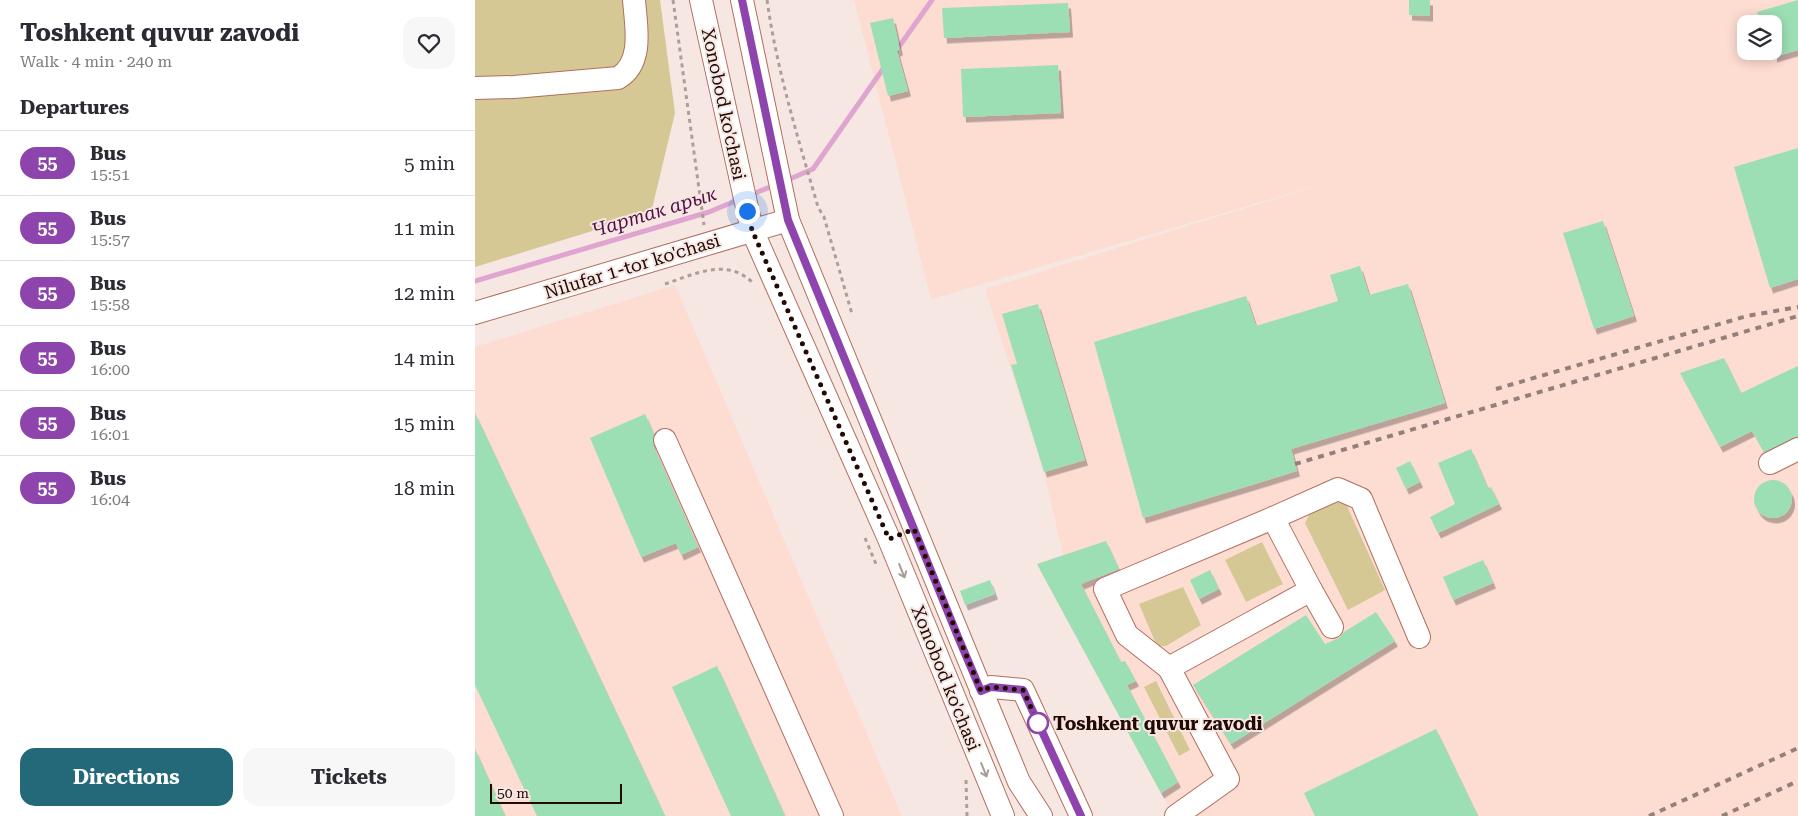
<!DOCTYPE html>
<meta charset="utf-8">
<style>
:root{--surface:#fff;--page:#f7f7f7;--text:#2b2b33;--muted:#7c7c81;--line:#e1e1e2;--accent:#246979}
body{margin:0;font-family:"Roboto Serif",serif;background:var(--page);color:var(--text);height:100vh;display:flex;flex-direction:column;font-size:19px;white-space:nowrap}
*{box-sizing:border-box;margin:0}
p{font-size:16px;color:var(--muted)}
.icon{flex:none;width:28px;height:28px;fill:none;stroke:currentColor;stroke-width:2;stroke-linecap:round;stroke-linejoin:round}
.map{position:relative;flex:1;overflow:hidden}
.details{display:flex;flex-direction:column;background:var(--surface);width:475px}
.details>*{flex:none}
.badge{padding:0 10px;border-radius:16px;font-size:18px;line-height:32px}
.tools{position:absolute;left:1262px;top:15px;display:grid;gap:10px}
.tools a{display:grid;place-items:center;width:45px;height:45px;border-radius:10px;background:var(--surface);box-shadow:0 2px 12px #0003;font-size:25px}
.scale{position:absolute;left:15px;bottom:12px;width:132px;box-sizing:border-box;padding-left:5px;border:2px solid #220904;border-top:0;font-size:14px;line-height:18px;white-space:nowrap;color:#220904;-webkit-text-stroke:4px #f6e7e3;paint-order:stroke}
.you{position:absolute;width:25px;height:25px;margin:-12px;border:4px solid #fff;border-radius:50%;background:#1a73e8;box-shadow:0 0 0 8px #1a73e833}
.map>.badge{position:absolute;translate:-50% -50%;box-shadow:0 0 0 2px #fff}
h2{padding:0 20px;font-size:19px;line-height:45px}
.round{display:grid;place-items:center;flex:none;width:52px;height:52px;border-radius:15px;background:var(--page)}
.summary{display:flex;align-items:center;justify-content:space-between;height:85px;padding:0 20px}
h1{font-size:24px;font-weight:700;line-height:38px}
.cta{display:flex;gap:10px;margin-top:auto;padding:10px 20px}
.cta a{flex:1;height:58px;border-radius:15px;background:var(--accent);color:#fff;font-size:20px;font-weight:700;line-height:58px;text-align:center}
.cta a+a{background:var(--page);color:var(--text)}
ul{padding:0;list-style:none}
li{display:flex;align-items:center;gap:15px;height:65px;padding:0 20px;border-top:1px solid var(--line)}
li div{flex:1}
li b{display:block;font-size:19px}
li em{font-style:normal}
li .badge{min-width:55px;font-weight:700;text-align:center}
main{display:flex;flex:1;min-height:0}
.map>svg:first-child{display:block}
.built{fill:#fddcd2;fill-rule:evenodd}
.green{fill:#d5c895}
.lines{fill:none;stroke-linecap:round;stroke-linejoin:round}
.stream{stroke:#dfa5d0;stroke-width:5}
.building{fill:#9ddfb5;filter:url(#shadow)}
.minor-casing{stroke:#b26f5d;stroke-width:24}
.path{stroke:#af9d99;stroke-width:3;stroke-dasharray:4 4;stroke-linecap:butt}
.minor{stroke:#fff;stroke-width:22}
.rail{stroke:#93807b;stroke-width:4;stroke-dasharray:6 6;stroke-linecap:butt}
.oneway{stroke:#a79d9b}
.line-casing{stroke:#fff;stroke-width:11}
.line{stroke:#8e44ad;stroke-width:8}
.walk{stroke:#220904;stroke-width:5;stroke-dasharray:0 9}
.stop-dot{fill:#fff;stroke:#8e44ad;stroke-width:2.5}
.labels{text-anchor:middle;dominant-baseline:central;stroke-width:4;stroke-linejoin:round;paint-order:stroke}
.street-label{font-size:18px;fill:#220904;stroke:#f6e7e3}
.stop-label{font-size:18px;font-weight:bold;fill:#220904;stroke:#f6e7e3;text-anchor:start}
.water-label{font-size:19px;font-style:italic;fill:#530f47;stroke:#f6e7e3}
</style>
<main>
<section class="details">
<div class="summary"><div><h1>Toshkent quvur zavodi</h1><p>Walk · 4 min · 240 m</p></div><a class="round"><svg class="icon" aria-label="heart" viewBox="0 0 24 24"><path d="M12 20l-8-8c-3-5 5-10 8-4 3-6 11-1 8 4z"/></svg></a></div>
<h2>Departures</h2>
<ul>
<li><span class="badge" style="background:#8e44ad;color:#fff">55</span><div><b>Bus</b><p>15:51</p></div><em>5 min</em></li>
<li><span class="badge" style="background:#8e44ad;color:#fff">55</span><div><b>Bus</b><p>15:57</p></div><em>11 min</em></li>
<li><span class="badge" style="background:#8e44ad;color:#fff">55</span><div><b>Bus</b><p>15:58</p></div><em>12 min</em></li>
<li><span class="badge" style="background:#8e44ad;color:#fff">55</span><div><b>Bus</b><p>16:00</p></div><em>14 min</em></li>
<li><span class="badge" style="background:#8e44ad;color:#fff">55</span><div><b>Bus</b><p>16:01</p></div><em>15 min</em></li>
<li><span class="badge" style="background:#8e44ad;color:#fff">55</span><div><b>Bus</b><p>16:04</p></div><em>18 min</em></li>
</ul>
<div class="cta"><a>Directions</a><a>Tickets</a></div>
</section>
<div class="map">
<svg width="1323" height="816" viewBox="0 0 1323 816">
<defs>
<filter id="shadow"><feDropShadow dx="3" dy="5.5" stdDeviation="0" flood-color="#0004"/></filter>
</defs>
<rect width="100%" height="100%" fill="#f6e7e3"/>
<g class="built">
<path d="M379 0H1323V816H699L562 564 588 555 569 472 510 289 871 177 456 299ZM1271 24H1299V51H1271Z"/>
<polygon points="200,285 427,816 0,816 0,347"/>
</g>
<g class="green">
<polygon points="0,0 185,0 200,113 176,213 0,267"/>
<polygon points="861,503 865,502 872,506 910,590 873,610 830,523 835,513"/>
<polygon points="787,542 808,584 771,602 750,560"/>
<polygon points="708,587 726,625 691,646 682,646 664,604"/>
<polygon points="681,681 715,750 704,756 669,687"/>
</g>
<g class="lines">
<g class="stream">
<polyline points="421,51 457,0"/>
<polyline points="310,181 338,169 410,66"/>
<polyline points="275,195 300,185"/>
<polyline points="0,281 234,212 265,199"/>
</g>
</g>
<g class="building">
<polygon points="934,0 955,0 955,16 934,15"/>
<polygon points="1323,0 1323,50 1299,57 1299,24 1286,24 1282,12"/>
<polygon points="593,3 595,32 469,38 467,8"/>
<polygon points="418,18 425,50 422,51 433,91 413,96 395,23"/>
<polygon points="583,65 586,113 488,117 486,69"/>
<polygon points="1323,148 1323,279 1295,288 1259,167"/>
<polygon points="1128,221 1159,316 1119,329 1088,233"/>
<polygon points="885,266 894,295 933,284 970,403 816,449 822,471 668,518 619,342 771,296 781,326 863,301 855,275"/>
<polygon points="563,304 610,460 569,472 536,365 542,364 527,314"/>
<polygon points="1249,358 1266,393 1323,366 1323,436 1289,452 1277,431 1245,447 1205,373"/>
<polygon points="0,413 190,816 62,816 0,685"/>
<polygon points="170,414 179,434 178,445 223,547 206,555 201,543 166,557 115,438"/>
<polygon points="996,449 1013,488 1016,487 1024,504 963,533 955,517 980,504 963,463"/>
<polygon points="935,461 945,482 931,489 921,468"/>
<circle cx="1298" cy="499" r="19"/>
<polygon points="631,541 644,569 606,584 646,662 650,661 661,681 652,685 703,782 686,793 562,564"/>
<polygon points="1008,560 1018,583 978,600 968,577"/>
<polygon points="735,570 744,589 724,599 715,580"/>
<polygon points="515,580 520,594 490,605 485,591"/>
<polygon points="901,612 920,641 756,744 718,685 831,615 850,644 864,638 869,632"/>
<polygon points="242,666 310,816 256,816 197,687"/>
<polygon points="961,729 1003,816 840,816 829,793"/>
<polygon points="0,749 30,816 0,816"/>
</g>
<g class="lines">
<defs>
<g id="minor">
<polyline points="226,0 277,230 414,539 528,816"/>
<polyline points="267,0 313,220 544,782 566,816"/>
<path d="M0 88 39 87 143 78C169 63 161 26 159 0"/>
<polyline points="0,313 313,220"/>
<polyline points="190,440 357,816"/>
<polyline points="1295,463 1323,449"/>
<polyline points="836,590 857,627"/>
<polyline points="694,668 652,635 630,589 798,518"/>
<polyline points="506,691 516,687 548,690 606,816"/>
<polyline points="701,816 753,779 694,668 836,590 798,518 863,489 886,499 944,637"/>
</g>
</defs>
<use href="#minor" class="minor-casing"/>
<g class="path">
<polyline points="198,0 229,225"/>
<path d="M292 0C302 71 323 138 343 207L349 217 377 314"/>
<path d="M190 284C220 274 252 257 278 283"/>
<polyline points="390,538 401,564"/>
<polyline points="491,780 492,816"/>
</g>
<use href="#minor" class="minor"/>
<g class="rail">
<polyline points="1021,389 1272,316 1323,307"/>
<polyline points="820,464 1323,316"/>
<polyline points="1174,816 1323,748"/>
<polyline points="1247,816 1323,781"/>
</g>
</g>
<defs><path id="oneway-shaft" d="M-6 0H5M1.5-3L5.5 0L1.5 3" fill="none" stroke-width="1.6" stroke-linecap="round" stroke-linejoin="round" transform="scale(1.25)"/></defs>
<g class="oneway">
<use href="#oneway-shaft" transform="translate(427 571) rotate(68)"/>
<use href="#oneway-shaft" transform="translate(509 770) rotate(68)"/>
</g>
<g class="lines">
<defs>
<polyline id="line" points="267,0 313,220 483,637 506,691 516,687 548,690 606,816"/>
</defs>
<use href="#line" class="line-casing"/>
<use href="#line" class="line"/>
<polyline class="walk" points="272,211 277,230 414,539 439,529 506,691 516,687 548,690 563,723"/>
</g>
<circle class="stop-dot" cx="563" cy="723" r="10"/>
<g class="labels">
<g class="street-label">
<text transform="translate(249 104) rotate(78)">Xonobod ko'chasi</text>
<text transform="translate(157 266) rotate(-17)">Nilufar 1-tor ko'chasi</text>
<text transform="translate(471 678) rotate(68)">Xonobod ko'chasi</text>
</g>
<g class="stop-label">
<text x="578" y="723">Toshkent quvur zavodi</text>
</g>
<g class="water-label">
<text transform="translate(179 212) rotate(-17)">Чартак арык</text>
</g>
</g>
</svg>
<div class="tools">
<a><svg class="icon" aria-label="layers" viewBox="0 0 24 24"><path d="M12 4l9 5-9 5-9-5zM3 14l9 5 9-5"/></svg></a>
</div>
<div class="scale">50 m</div>
<div class="you" style="left:272px;top:211px"></div>
</div>
</main>
